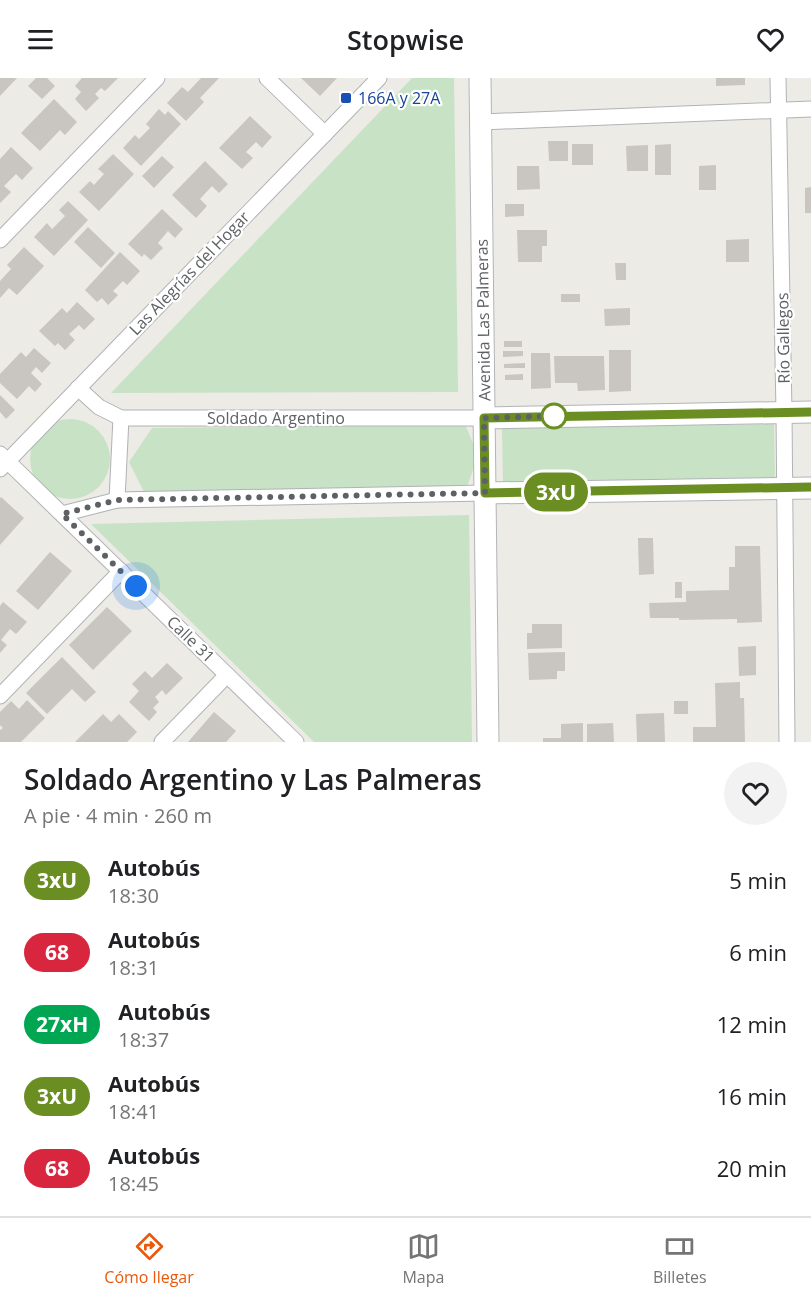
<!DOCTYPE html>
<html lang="es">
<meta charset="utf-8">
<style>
:root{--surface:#fff;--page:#f2f2f2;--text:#202124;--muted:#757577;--line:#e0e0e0;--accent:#ea580c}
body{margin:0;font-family:"Open Sans",sans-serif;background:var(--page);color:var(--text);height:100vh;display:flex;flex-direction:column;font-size:22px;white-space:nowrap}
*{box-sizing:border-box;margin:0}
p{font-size:20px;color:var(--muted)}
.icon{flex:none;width:33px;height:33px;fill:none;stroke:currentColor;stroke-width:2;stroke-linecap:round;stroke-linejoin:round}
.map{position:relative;height:664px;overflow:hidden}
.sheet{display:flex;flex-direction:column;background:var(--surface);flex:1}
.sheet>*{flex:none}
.badge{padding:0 12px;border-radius:20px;font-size:21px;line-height:39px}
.you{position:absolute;width:30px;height:30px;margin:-15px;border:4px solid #fff;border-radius:50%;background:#1a73e8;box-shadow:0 0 0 9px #1a73e833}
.map>.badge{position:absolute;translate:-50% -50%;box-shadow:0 0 0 3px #fff}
.round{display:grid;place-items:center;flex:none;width:63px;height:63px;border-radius:32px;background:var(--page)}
.headline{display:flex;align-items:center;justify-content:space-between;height:102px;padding:0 24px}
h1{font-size:28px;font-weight:600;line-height:45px}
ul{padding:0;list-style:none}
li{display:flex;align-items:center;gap:18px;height:72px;padding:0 24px}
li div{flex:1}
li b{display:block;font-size:22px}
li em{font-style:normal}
li .badge{min-width:66px;font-weight:700;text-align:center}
header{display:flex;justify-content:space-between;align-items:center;height:78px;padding:0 24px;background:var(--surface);font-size:27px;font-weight:600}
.menu{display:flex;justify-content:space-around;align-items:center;height:84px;border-top:2px solid var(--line);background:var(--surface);font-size:16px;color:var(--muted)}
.menu a{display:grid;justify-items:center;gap:3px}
.menu .selected{color:var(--accent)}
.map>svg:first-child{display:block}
.green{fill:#c8e2c5}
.building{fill:#c9c6c2}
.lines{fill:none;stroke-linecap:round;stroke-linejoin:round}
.street-casing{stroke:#b0b3b6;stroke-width:17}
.secondary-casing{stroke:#b2b5b8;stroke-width:23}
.street{stroke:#fff;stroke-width:15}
.secondary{stroke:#fff;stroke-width:21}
.line-casing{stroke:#fff;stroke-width:14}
.line{stroke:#6b8e23;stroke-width:9}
.walk{stroke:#5d6164;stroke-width:6;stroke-dasharray:0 10.8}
.transit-dot{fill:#1a4fb4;stroke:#fff;stroke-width:2}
.stop-dot{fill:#fff;stroke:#6b8e23;stroke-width:3}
.labels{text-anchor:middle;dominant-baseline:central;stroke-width:4.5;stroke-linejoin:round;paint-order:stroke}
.transit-label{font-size:16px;fill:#164399;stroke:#fff;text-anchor:start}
.street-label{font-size:16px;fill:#5d6164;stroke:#fff}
</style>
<header><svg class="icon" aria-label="menu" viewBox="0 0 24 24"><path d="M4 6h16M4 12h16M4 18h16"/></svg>Stopwise<svg class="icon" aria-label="heart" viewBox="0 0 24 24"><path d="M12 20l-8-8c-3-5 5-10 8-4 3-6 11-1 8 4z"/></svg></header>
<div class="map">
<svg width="811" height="664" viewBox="0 0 811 664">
<rect width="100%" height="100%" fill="#edebe5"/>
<g class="green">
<polygon points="412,0 454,0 458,314 111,315"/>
<circle cx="70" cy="381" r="40"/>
<polygon points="465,346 478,378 467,409 146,418 129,384 152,350"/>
<polygon points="774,346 775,407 503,411 502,350"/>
<polygon points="469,437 472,664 314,664 91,446"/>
</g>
<g class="building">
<polygon points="0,0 17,0 0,18"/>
<polygon points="36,0 47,0 55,8 42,21 28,8"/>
<polygon points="82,0 118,0 105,13 101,10 95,16 99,20 86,33 75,21 81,14 75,8"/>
<polygon points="201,0 219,0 200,20 204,24 186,43 167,25 182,9 188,14"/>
<polygon points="301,0 337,0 320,18"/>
<polygon points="716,0 745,0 745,7 716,8"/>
<polygon points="54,21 77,44 65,57 60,52 40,73 21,55"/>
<polygon points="159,31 165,37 168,33 181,46 141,88 123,70 135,57 139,61 150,50 146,46"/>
<polygon points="250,38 272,59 262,70 256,64 246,74 253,80 242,91 219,70"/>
<polygon points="548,63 568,63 568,83 549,83"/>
<rect x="572" y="66" width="21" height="21"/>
<polygon points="671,66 671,97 655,97 655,67"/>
<polygon points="648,67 648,93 627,93 626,68"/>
<polygon points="11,69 33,90 22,102 16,96 4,108 11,114 0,125 0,81"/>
<polygon points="113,76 134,96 99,133 79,114 90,103 94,107 104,96 98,91"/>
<polygon points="162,78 174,89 154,110 142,98"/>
<polygon points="205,83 228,106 219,115 212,108 200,121 207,128 196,140 172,117"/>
<polygon points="716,87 716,112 699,112 699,88"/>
<polygon points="517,88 539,88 540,111 517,112"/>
<polygon points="811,109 811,135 805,135 805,110"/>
<polygon points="68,123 88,142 54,178 34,159 47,145 52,151 65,138 59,132"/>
<polygon points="505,126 524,126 524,138 505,139"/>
<polygon points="162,131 183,151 175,160 168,153 158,165 163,170 151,182 144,176 142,179 128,166"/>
<polygon points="88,149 115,175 101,190 74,164"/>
<polygon points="517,152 547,152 547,168 542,168 542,184 518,184"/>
<polygon points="749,161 749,184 726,184 726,162"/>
<polygon points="24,169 44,188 17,217 9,210 0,220 0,203 11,191 7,187"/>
<polygon points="120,174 140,193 127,207 123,203 113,213 118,217 108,227 102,220 97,224 85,212"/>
<polygon points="615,185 626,185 626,202 616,202"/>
<rect x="561" y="216" width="19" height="8"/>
<polygon points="77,224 95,241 84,252 79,247 69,256 75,262 65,272 58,265 55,268 39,253 62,230 67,235"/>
<polygon points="630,230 630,247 605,248 604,231"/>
<rect x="504" y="263" width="18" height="6"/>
<polygon points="34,270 51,285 42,295 36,289 31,295 42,306 35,314 29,308 17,321 0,305 0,296 21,274 26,279"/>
<polygon points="609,272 631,272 631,313 609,314"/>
<polygon points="503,273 523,273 523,278 503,279"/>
<polygon points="531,275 550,275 551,310 531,311"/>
<polygon points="554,278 604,278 605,312 578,313 577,305 555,305"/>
<polygon points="525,285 525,290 504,290 504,286"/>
<polygon points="523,296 523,302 505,302 505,297"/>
<polygon points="0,317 15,332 6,341 0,334"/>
<polygon points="1,419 24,440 0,467 0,420"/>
<polygon points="638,460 653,460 654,496 639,497"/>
<polygon points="735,468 760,468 762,544 737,545 737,541 679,542 679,540 650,540 649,525 686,524 686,513 729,512 729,489 735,489"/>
<polygon points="50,474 72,493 38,532 16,513"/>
<rect x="675" y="504" width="7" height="16"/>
<polygon points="3,524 27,544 16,556 10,551 1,562 7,567 0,575 0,528"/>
<polygon points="107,529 132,553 93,592 69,567"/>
<polygon points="532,546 562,546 562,570 527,571 527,555 532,555"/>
<polygon points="756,568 756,597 739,598 738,569"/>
<polygon points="565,574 565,593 557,593 557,601 529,602 528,575"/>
<polygon points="62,579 96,614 85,624 72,611 47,636 26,615"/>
<polygon points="167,585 183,600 166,617 162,612 155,619 159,624 153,630 157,634 149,643 129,624 139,613 132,606 145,593 152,600"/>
<polygon points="740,604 740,620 744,620 745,664 693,664 693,649 716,649 715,605"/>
<polygon points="27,622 45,640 21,664 0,664 0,652 3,650 0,647 0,634 11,623 19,631"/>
<rect x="674" y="623" width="14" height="13"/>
<polygon points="214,634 236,653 226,664 188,664"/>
<polygon points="664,635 665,664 637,664 636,636"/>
<polygon points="103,636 111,644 119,636 137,654 127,664 75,664"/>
<polygon points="583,645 583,664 543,664 543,660 561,660 561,646"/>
<polygon points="613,645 614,664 587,664 587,646"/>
</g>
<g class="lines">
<defs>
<g id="street">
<polyline points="267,0 325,56"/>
<polyline points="778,0 784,335 787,664"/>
<polyline points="481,44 811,31"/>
<polyline points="0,162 157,0"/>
<polyline points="78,310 99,329 121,340 484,340"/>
<polyline points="0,376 296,664"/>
<polyline points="0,391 379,0"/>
<polyline points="117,422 121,340"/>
<polyline points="62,436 117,422 485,415"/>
<polyline points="0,618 121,493"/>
<polyline points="162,664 227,597"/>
</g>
<g id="secondary">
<polyline points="480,0 488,664"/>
<polyline points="484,340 811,334"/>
<polyline points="485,415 811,410"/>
</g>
</defs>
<use href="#street" class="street-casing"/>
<use href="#secondary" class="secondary-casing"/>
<use href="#street" class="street"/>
<use href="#secondary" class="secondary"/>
</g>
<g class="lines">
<defs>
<polyline id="line" points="811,334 484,340 485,415 811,409"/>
</defs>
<use href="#line" class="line-casing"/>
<use href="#line" class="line"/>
<polyline class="walk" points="136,508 62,436 117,422 485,415 484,340 554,338"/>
</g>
<rect class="transit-dot" x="340" y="14" width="12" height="12" rx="3"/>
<circle class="stop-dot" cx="554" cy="338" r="12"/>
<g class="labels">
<g class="transit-label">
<text x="358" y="20">166A y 27A</text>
</g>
<g class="street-label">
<text transform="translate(189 195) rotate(-46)">Las Alegrías del Hogar</text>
<text transform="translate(483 242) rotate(-91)">Avenida Las Palmeras</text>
<text transform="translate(783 260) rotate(-91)">Río Gallegos</text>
<text x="276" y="340">Soldado Argentino</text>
<text transform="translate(191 561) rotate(44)">Calle 31</text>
</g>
</g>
</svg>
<div class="you" style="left:136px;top:508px"></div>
<b class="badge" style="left:556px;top:414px;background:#6b8e23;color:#fff">3xU</b>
</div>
<section class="sheet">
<div class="headline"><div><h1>Soldado Argentino y Las Palmeras</h1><p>A pie · 4 min · 260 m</p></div><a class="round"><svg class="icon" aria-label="heart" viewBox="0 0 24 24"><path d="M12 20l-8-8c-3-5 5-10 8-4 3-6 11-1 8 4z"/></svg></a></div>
<ul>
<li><span class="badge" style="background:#6b8e23;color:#fff">3xU</span><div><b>Autobús</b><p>18:30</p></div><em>5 min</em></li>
<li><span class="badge" style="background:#d7263d;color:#fff">68</span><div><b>Autobús</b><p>18:31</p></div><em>6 min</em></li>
<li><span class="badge" style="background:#00a651;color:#fff">27xH</span><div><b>Autobús</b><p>18:37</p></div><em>12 min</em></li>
<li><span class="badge" style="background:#6b8e23;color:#fff">3xU</span><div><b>Autobús</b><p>18:41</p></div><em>16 min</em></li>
<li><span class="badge" style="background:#d7263d;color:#fff">68</span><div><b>Autobús</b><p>18:45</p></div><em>20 min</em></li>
</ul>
</section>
<nav class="menu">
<a class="selected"><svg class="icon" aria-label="directions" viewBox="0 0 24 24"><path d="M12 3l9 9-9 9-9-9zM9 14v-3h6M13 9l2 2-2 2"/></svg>Cómo llegar</a>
<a><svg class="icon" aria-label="map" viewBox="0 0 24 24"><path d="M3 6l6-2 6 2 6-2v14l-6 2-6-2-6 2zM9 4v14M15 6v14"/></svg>Mapa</a>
<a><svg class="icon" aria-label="tickets" viewBox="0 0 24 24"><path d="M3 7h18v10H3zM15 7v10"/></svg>Billetes</a>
</nav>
